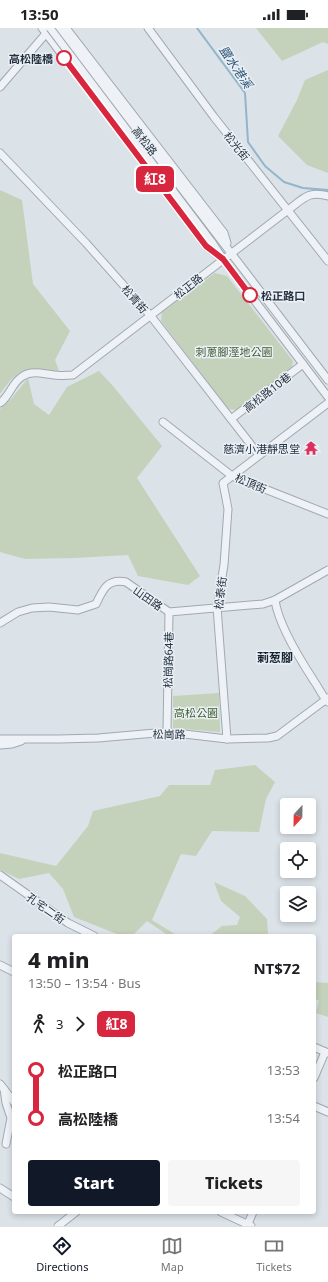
<!DOCTYPE html>
<meta charset="utf-8">
<style>
:root{--surface:#fff;--page:#f6f6f6;--text:#202124;--muted:#757577;--line:#e0e0e0;--accent:#111827}
body{margin:0;font-family:"Noto Sans","Noto Sans TC",sans-serif;background:var(--page);color:var(--text);height:100vh;display:flex;flex-direction:column;font-size:15px;white-space:nowrap}
*{box-sizing:border-box;margin:0}
p{font-size:13px;color:var(--muted)}
.icon{flex:none;width:22px;height:22px;fill:none;stroke:currentColor;stroke-width:2;stroke-linecap:round;stroke-linejoin:round}
.map{position:relative;flex:1;overflow:hidden}
.sheet{position:absolute;left:12px;top:906px;width:304px;height:280px;display:flex;flex-direction:column;background:var(--surface);border-radius:4px;box-shadow:0 2px 6px #0003}
.sheet>*{flex:none}
.badge{padding:0 8px;border-radius:6px;font-size:14px;line-height:26px}
.needle{width:26px;rotate:202deg}
.tools{position:absolute;left:280px;top:770px;display:grid;gap:8px}
.tools a{display:grid;place-items:center;width:36px;height:36px;border-radius:4px;background:var(--surface);box-shadow:0 2px 6px #0003;font-size:20px}
.map>.badge{position:absolute;translate:-50% -50%;box-shadow:0 0 0 2px #fff}
.legs{display:flex;align-items:center;gap:6px;height:44px;padding:0 16px;font-size:13px}
.legs p{margin-inline-start:auto}
.summary{display:flex;align-items:center;justify-content:space-between;height:68px;padding:0 16px}
h1{font-size:22px;font-weight:800;line-height:30px}
.action{display:flex;gap:8px;margin-top:auto;padding:8px 16px}
.action a{flex:1;height:46px;border-radius:4px;background:var(--accent);color:#fff;font-size:16px;font-weight:800;line-height:46px;text-align:center}
.action a+a{background:var(--page);color:var(--text)}
ul{padding:0 16px;list-style:none}
li{display:flex;align-items:center;gap:14px;height:48px;font-size:15px}
li i{display:grid;place-items:center;width:6px;height:100%;margin:0 5px;background:currentColor}
li i::after{content:'';width:10px;height:10px;margin:-5px;border:3px solid;border-radius:50%;background:var(--surface)}
li p{margin-inline-start:auto}
li:first-child i{background:linear-gradient(#0000 50%,currentColor 0)}
li:last-child i{background:linear-gradient(currentColor 50%,#0000 0)}
.status{display:flex;justify-content:space-between;align-items:center;height:28px;padding:0 20px;background:var(--surface);direction:ltr}
.status svg{height:11px;fill:currentColor}
.dock{display:flex;justify-content:space-around;align-items:center;height:56px;border-top:1px solid var(--line);background:var(--surface);font-size:11px;color:var(--muted)}
.dock a{display:grid;justify-items:center;gap:2px}
.dock .selected{color:var(--accent)}
.map>svg:first-child{display:block}
.green{fill:#c4d2bc}
.lines{fill:none;stroke-linecap:round;stroke-linejoin:round}
.stream{stroke:#92b5cc;stroke-width:2}
.minor-casing{stroke:#a0a9b2;stroke-width:9}
.minor{stroke:#eef2f6;stroke-width:7}
.minor-bridge-casing{stroke:#a0a9b2;stroke-width:9;stroke-linecap:butt}
.minor-bridge{stroke:#eef2f6;stroke-width:7}
.line-1-casing{stroke:#fff;stroke-width:9}
.line-1{stroke:#d7263d;stroke-width:6}
.stop-1-dot{fill:#fff;stroke:#d7263d;stroke-width:2}
.labels{text-anchor:middle;dominant-baseline:central;stroke-width:3;stroke-linejoin:round;paint-order:stroke}
.stop-label{font-size:11px;font-weight:bold;fill:#24313f;stroke:#ebf0f5;text-anchor:end}
.street-label{font-size:11px;fill:#24313f;stroke:#ebf0f5}
.park-label{font-size:11px;fill:#3d5c30;stroke:#ebf0f5}
.poi-label{font-size:11px;fill:#24313f;stroke:#ebf0f5;text-anchor:end}
.water-label{font-size:12px;font-style:italic;fill:#2a5577;stroke:#ebf0f5}
.neighbourhood-label{font-size:12px;font-weight:bold;fill:#162230;stroke:#ebf0f5}
</style>
<div class="status"><b>13:50</b><svg viewBox="0 0 49 12"><path d="M0 12V9h3v3zM5 12V6h3v6zM10 12V3h3v9zM15 12V0h3v12zM26 1h20v11H26zM47 4h2v5h-2z"/></svg></div>
<div class="map">
<svg width="328" height="1198" viewBox="0 0 328 1198">
<rect width="100%" height="100%" fill="#dbe2e8"/>
<g class="green">
<polygon points="256,0 328,0 328,16 323,14 282,33"/>
<polygon points="328,42 328,145 307,137 278,108 297,72 305,52"/>
<path d="M0 162 22 172 33 256 70 303 55 332 59 343C25 339 21 337 0 366Z"/>
<polygon points="215,245 227,248 293,333 292,339 236,382 228,381 161,293 162,284"/>
<polygon points="99,343 113,358 162,418 137,450 200,548 188,557 138,548 128,527 75,530 25,531 0,524 0,381 12,370 28,350 34,376 49,387 67,359"/>
<polygon points="219,665 220,704 173,700 173,668"/>
<polygon points="255,737 275,754 266,771 259,804 212,803 196,828 181,826 152,892 178,908 169,908 147,893 132,908 122,908 74,889 63,861 49,845 19,851 0,842 0,825 56,838 88,798 93,783 160,768 169,757 210,757 215,742"/>
<polygon points="214,854 245,868 267,891 268,907 209,908 222,898 237,897 240,889 221,873"/>
<polygon points="314,954 328,955 328,989 316,985 319,972 314,972"/>
</g>
<g class="lines">
<polyline class="stream" points="197,0 245,65 248,114 265,138 284,154 303,160 328,162"/>
<defs>
<g id="minor">
<polyline points="42,0 206,218 223,231"/>
<polyline points="59,0 328,352"/>
<polyline points="66,0 224,205 227,215"/>
<polyline points="148,0 214,89 328,233"/>
<polyline points="0,59 49,2"/>
<polyline points="0,125 86,215 150,287 259,427"/>
<polyline points="211,213 223,231 328,369"/>
<path d="M0 375C10 368 12 354 23 348 32 342 44 346 54 347 60 348 67 347 73 347L288 182C303 171 309 162 328 168"/>
<polyline points="231,391 303,336"/>
<polyline points="163,394 232,448 328,486"/>
<path d="M275 572C278 595 301 633 314 653 319 660 322 668 328 674"/>
<path d="M0 595 18 584 32 580 49 579 78 582 96 576C103 561 108 550 126 554L169 584 263 576 275 572 328 542"/>
<polyline points="167,704 169,584"/>
<polyline points="0,711 59,711 98,710 167,704 227,711 268,710 277,708 328,670"/>
<polyline points="227,711 217,579 224,537 228,481 223,455 328,375"/>
<polyline points="0,717 12,716 21,713"/>
<polyline points="0,847 68,895 94,908"/>
<polyline points="0,937 14,944"/>
<polyline points="314,1019 328,1025"/>
<polyline points="314,1050 325,1024"/>
<polyline points="0,1056 14,1074"/>
<polyline points="4,1061 6,1075 11,1090 6,1116"/>
<polyline points="314,1078 328,1084"/>
<polyline points="0,1160 14,1169"/>
<polyline points="221,1184 251,1198"/>
<polyline points="58,1198 76,1184"/>
<polyline points="247,1198 253,1184"/>
</g>
</defs>
<use href="#minor" class="minor-casing"/>
<use href="#minor" class="minor"/>
<defs>
<polyline id="minor-bridge" points="50,0 211,213"/>
</defs>
<use href="#minor-bridge" class="minor-bridge-casing"/>
<use href="#minor-bridge" class="minor-bridge"/>
</g>
<g class="lines">
<defs>
<polyline id="line-1" points="64,30 206,218 223,231 250,267"/>
</defs>
<use href="#line-1" class="line-1-casing"/>
<use href="#line-1" class="line-1"/>
</g>
<defs>
<symbol id="temple-bare" viewBox="-9 -9 18 18"><path d="M0-6L5-2H3V0L6.5 2.5H4V6H1.5V3h-3V6H-4V2.5H-6.5L-3 0V-2H-5Z" fill="#dc315e" stroke="#ebf0f5" stroke-width="2.5" paint-order="stroke"/></symbol>
</defs>
<g fill-rule="evenodd">
<use href="#temple-bare" x="301" y="410" width="20" height="20"/>
</g>
<g class="stop-1-dot">
<circle cx="64" cy="30" r="7"/>
<circle cx="250" cy="267" r="7"/>
</g>
<g class="labels">
<g class="stop-label">
<text x="53" y="30">高松陸橋</text>
<text x="261" y="267" text-anchor="start">松正路口</text>
</g>
<g class="street-label">
<text transform="translate(145 113) rotate(52)">高松路</text>
<text transform="translate(237 118) rotate(51)">松光街</text>
<text transform="translate(188 258) rotate(-38)">松正路</text>
<text transform="translate(135 271) rotate(49)">松青街</text>
<text transform="translate(267 364) rotate(-38)">高松路10巷</text>
<text transform="translate(251 455) rotate(23)">松頂街</text>
<text transform="translate(220 565) rotate(-83)">松泰街</text>
<text transform="translate(148 570) rotate(35)">山田路</text>
<text transform="translate(168 632) rotate(-89)">松崗路64巷</text>
<text transform="translate(169 706) rotate(1)">松崗路</text>
<text transform="translate(46 880) rotate(35)">孔宅二街</text>
</g>
<g class="park-label">
<text x="234" y="323">刺蔥腳溼地公園</text>
<text x="196" y="684">高松公園</text>
</g>
<g class="poi-label">
<text x="300" y="420">慈濟小港靜思堂</text>
</g>
<g class="water-label">
<text transform="translate(236 39) rotate(56)">鹽水港溪</text>
</g>
<g class="neighbourhood-label">
<text x="275" y="629">莿葱腳</text>
</g>
</g>
</svg>
<div class="tools">
<a><svg class="needle" viewBox="-14 -14 28 28"><path d="M0-13l5 13h-10z" fill="#e53935"/><path d="M0 13l5-13h-10z" fill="#757577"/></svg></a>
<a><svg class="icon" aria-label="locate" viewBox="0 0 24 24"><circle cx="12" cy="12" r="6"/><path d="M12 2v4M12 18v4M2 12h4M18 12h4"/></svg></a>
<a><svg class="icon" aria-label="layers" viewBox="0 0 24 24"><path d="M12 4l9 5-9 5-9-5zM3 14l9 5 9-5"/></svg></a>
</div>
<b class="badge" style="left:155px;top:151px;background:#d7263d;color:#fff">紅8</b>
<section class="sheet">
<div class="summary"><div><h1>4 min</h1><p>13:50 – 13:54 · Bus</p></div><b>NT$72</b></div>
<div class="legs"><svg class="icon" aria-label="walk" viewBox="0 0 24 24"><circle cx="13" cy="4" r="2"/><path d="M13 8l-2 6 4 7M11 14l-3 7M7 12l3-4h3l4 4"/></svg>3<svg class="icon" aria-label="forward" viewBox="0 0 24 24"><path d="M9 5l7 7-7 7"/></svg><b class="badge" style="background:#d7263d;color:#fff">紅8</b></div>
<ul>
<li><i style="color:#d7263d"></i><b>松正路口</b><p>13:53</p></li>
<li><i style="color:#d7263d"></i><b>高松陸橋</b><p>13:54</p></li>
</ul>
<div class="action"><a>Start</a><a>Tickets</a></div>
</section>
</div>
<nav class="dock">
<a class="selected"><svg class="icon" aria-label="directions" viewBox="0 0 24 24"><path d="M12 3l9 9-9 9-9-9zM9 14v-3h6M13 9l2 2-2 2"/></svg>Directions</a>
<a><svg class="icon" aria-label="map" viewBox="0 0 24 24"><path d="M3 6l6-2 6 2 6-2v14l-6 2-6-2-6 2zM9 4v14M15 6v14"/></svg>Map</a>
<a><svg class="icon" aria-label="tickets" viewBox="0 0 24 24"><path d="M3 7h18v10H3zM15 7v10"/></svg>Tickets</a>
</nav>
